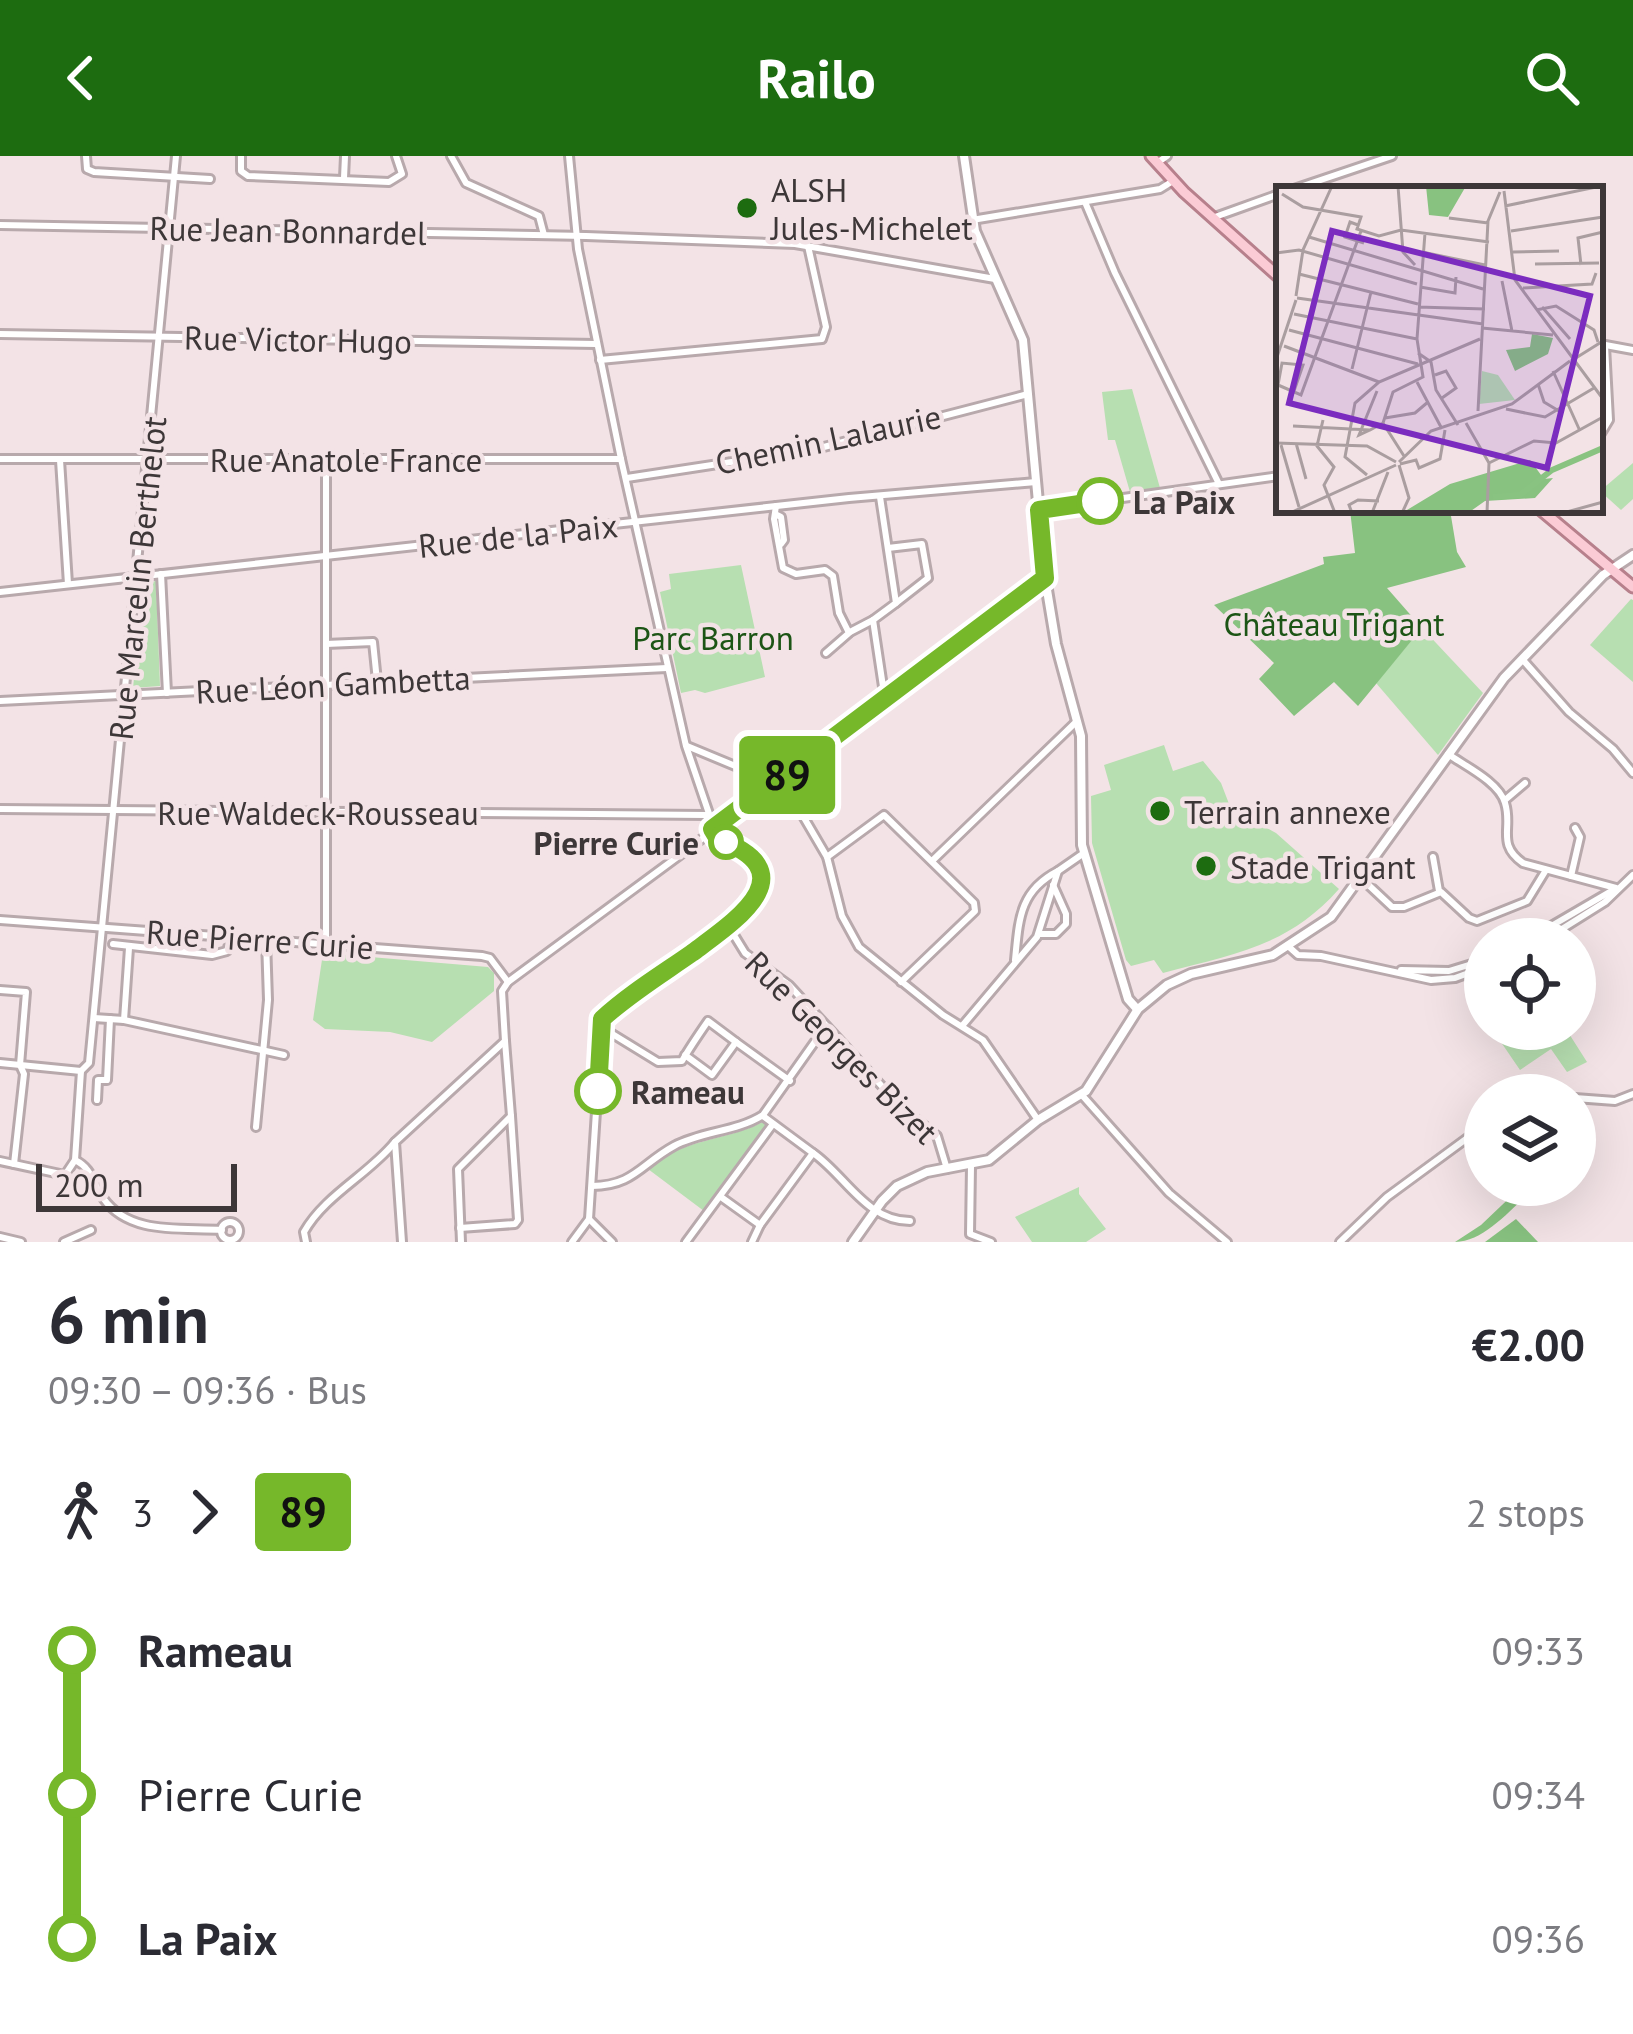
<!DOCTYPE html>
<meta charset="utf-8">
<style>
:root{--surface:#fff;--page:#f2f2f3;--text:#2b2b33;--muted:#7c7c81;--accent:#1d6c10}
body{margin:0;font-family:"PT Sans",sans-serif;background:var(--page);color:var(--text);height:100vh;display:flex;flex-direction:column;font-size:45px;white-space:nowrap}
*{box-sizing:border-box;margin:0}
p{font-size:39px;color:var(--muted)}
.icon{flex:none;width:66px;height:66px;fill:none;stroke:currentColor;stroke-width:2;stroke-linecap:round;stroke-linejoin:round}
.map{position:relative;height:1086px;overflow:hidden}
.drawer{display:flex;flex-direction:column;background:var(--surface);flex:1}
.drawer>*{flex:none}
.badge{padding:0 24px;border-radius:9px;font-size:42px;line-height:78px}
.buttons{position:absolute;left:1464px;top:762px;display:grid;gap:24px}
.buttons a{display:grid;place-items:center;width:132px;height:132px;border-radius:50%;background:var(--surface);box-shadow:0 12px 48px #0002;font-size:60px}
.scale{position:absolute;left:36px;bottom:30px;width:201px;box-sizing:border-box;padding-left:12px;border:6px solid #3d3738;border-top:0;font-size:33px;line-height:42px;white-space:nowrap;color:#3d3738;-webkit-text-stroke:9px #f3e3e6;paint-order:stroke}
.map>.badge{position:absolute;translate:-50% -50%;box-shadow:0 0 0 6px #fff}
.legs{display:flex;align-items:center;gap:18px;height:132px;padding:0 48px;font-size:39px}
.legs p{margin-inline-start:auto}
.overview{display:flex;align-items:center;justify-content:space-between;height:204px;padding:0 48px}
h1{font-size:66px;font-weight:700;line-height:90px}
ul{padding:0 48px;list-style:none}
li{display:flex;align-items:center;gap:42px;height:144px;font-size:45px}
li i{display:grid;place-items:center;width:18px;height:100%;margin:0 15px;background:currentColor}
li i::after{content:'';width:30px;height:30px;margin:-15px;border:9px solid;border-radius:50%;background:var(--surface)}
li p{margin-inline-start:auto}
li:first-child i{background:linear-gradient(#0000 50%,currentColor 0)}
li:last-child i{background:linear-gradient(currentColor 50%,#0000 0)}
header{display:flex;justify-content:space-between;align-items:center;height:156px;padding:0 48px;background:var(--accent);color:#fff;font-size:54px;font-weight:700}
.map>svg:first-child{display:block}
.green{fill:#b7dfb1}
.forest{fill:#88c280}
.water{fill:#89c381}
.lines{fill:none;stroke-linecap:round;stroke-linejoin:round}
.street-casing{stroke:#b8a9ac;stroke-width:12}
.secondary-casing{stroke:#b8a9ac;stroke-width:14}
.primary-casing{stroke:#b7808c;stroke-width:15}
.street{stroke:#fff;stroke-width:6}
.secondary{stroke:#fff;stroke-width:8}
.primary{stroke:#fbcbd5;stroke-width:9}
.line-1-casing{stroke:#fff;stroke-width:27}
.line-1{stroke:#76b82a;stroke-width:18}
.poi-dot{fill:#1d6c10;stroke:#f3e3e6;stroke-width:4.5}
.stop-1-dot{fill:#fff;stroke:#76b82a;stroke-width:6}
.labels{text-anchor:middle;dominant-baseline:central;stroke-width:9;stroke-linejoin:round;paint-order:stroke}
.poi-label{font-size:33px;fill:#3d3738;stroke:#f3e3e6;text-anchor:start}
.street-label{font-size:33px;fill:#3d3738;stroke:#f3e3e6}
.stop-label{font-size:33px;font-weight:bold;fill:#3d3738;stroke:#f3e3e6;text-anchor:start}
.park-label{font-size:33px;fill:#1c5515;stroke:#f3e3e6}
.inset-river{fill:none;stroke:#89c381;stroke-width:6}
.inset-road{fill:none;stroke:#aa9ea0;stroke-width:3}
.view{fill:#7b2cbf;fill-opacity:0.15;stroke:#7b2cbf;stroke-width:6}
.inset-edge{fill:none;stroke:#3d3738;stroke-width:6}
</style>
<header><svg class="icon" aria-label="back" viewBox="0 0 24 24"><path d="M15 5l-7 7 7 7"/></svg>Railo<svg class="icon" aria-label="search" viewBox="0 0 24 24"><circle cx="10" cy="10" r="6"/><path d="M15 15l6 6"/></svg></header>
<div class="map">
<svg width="1633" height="1086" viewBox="0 0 1633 1086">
<rect width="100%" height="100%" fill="#f3e3e6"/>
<g class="green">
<polygon points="1132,233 1160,332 1130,336 1115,284 1108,284 1102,236"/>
<polygon points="1633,307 1633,343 1621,354 1600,335"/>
<polygon points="741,409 765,521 705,537 695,534 681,537 660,436 671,433 669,418"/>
<polygon points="156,425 160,530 133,532 144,427"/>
<polygon points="1631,443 1633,444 1633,526 1590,489"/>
<polygon points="1422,472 1483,537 1438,599 1376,527"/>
<path d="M1164 589 1173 615 1203 605 1221 627 1231 653 1276 677 1339 733C1288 791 1233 798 1163 817L1154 804 1131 810 1126 804 1092 687 1091 640 1111 634 1104 609Z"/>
<polygon points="323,797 488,811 494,817 494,835 432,886 390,876 325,873 313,864"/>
<polygon points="1492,873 1566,873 1587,906 1567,916 1551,893 1520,914"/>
<path d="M763 966 769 971 704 1055 648 1013C679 983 726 985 763 966Z"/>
<polygon points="1079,1031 1079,1038 1106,1073 1086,1086 1032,1086 1015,1061"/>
</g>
<g class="forest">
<polygon points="1350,354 1450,354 1457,396 1466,411 1387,432 1422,472 1358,550 1334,526 1294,560 1259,523 1274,507 1214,449 1324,408 1323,401 1355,397"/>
<polygon points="1516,1063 1538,1086 1485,1086"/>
</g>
<path class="water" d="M1523 1029H1539C1514 1048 1487 1086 1455 1086L1481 1069Z"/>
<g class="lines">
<defs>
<g id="street">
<polyline points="86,0 87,13 94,16 210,23"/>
<polyline points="241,0 241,15 248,20 389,26 402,18 396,0"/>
<polyline points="451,0 466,27 539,60 544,79"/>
<path d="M569 0 578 93 621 303 686 590 718 684C743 692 758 702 762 729 743 778 643 825 602 863L589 1063 612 1086"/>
<polyline points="1157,7 1167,0"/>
<polyline points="344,22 345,0"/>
<polyline points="1294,33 1392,0"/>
<polyline points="1085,46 1115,117 1219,328"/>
<polyline points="1215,61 1279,38"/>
<polyline points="972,64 1160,33 1173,25"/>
<polyline points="0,69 586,80 795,88 995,123"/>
<polyline points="0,178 596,188"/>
<polyline points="1600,188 1633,194"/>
<polyline points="600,204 822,183 826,171 808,90"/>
<polyline points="1600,279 1609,264 1605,190"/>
<polyline points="0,303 621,303"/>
<polyline points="326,303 326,788"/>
<polyline points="60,304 68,428"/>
<polyline points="627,322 816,293 1028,238"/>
<polyline points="880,341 896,447 873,464 885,544"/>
<polyline points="776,350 774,363 783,412 796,418 825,414 833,420 839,457 849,477 826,497"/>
<polyline points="1038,354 1279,320"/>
<polyline points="777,359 781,361 784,384 781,388"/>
<polyline points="888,392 922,388 928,422 896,447"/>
<polyline points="161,418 167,537"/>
<polyline points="0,436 849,342 1036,326"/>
<polyline points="850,476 873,464"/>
<polyline points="326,488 373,486 377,525"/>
<polyline points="1523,504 1569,556 1613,593 1633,617"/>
<polyline points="0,545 667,512"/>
<polyline points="687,590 786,631 827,701 842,760 859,791 943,859 983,884 1038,964"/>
<path d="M1448 598C1465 610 1499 626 1505 647 1513 672 1496 688 1523 707L1616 732"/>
<polyline points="1505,644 1525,627"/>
<polyline points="0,653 707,659"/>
<polyline points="827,701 884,659 974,747 975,755 901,826"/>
<polyline points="1433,701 1439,735"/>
<polyline points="932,705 1076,566"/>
<polyline points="1571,720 1580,681 1575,672"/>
<polyline points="1360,721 1392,751 1404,751 1441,736 1469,762 1477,765 1527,745 1546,714"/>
<polyline points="0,764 482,800 490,802 508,826"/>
<polyline points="729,771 745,797 789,829 901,951 937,980 947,1013"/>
<polyline points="1039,778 1056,778 1066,768 1066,758 1053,729"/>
<polyline points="1529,783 1613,734"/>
<polyline points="1546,783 1605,746 1633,719"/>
<polyline points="113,788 212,799 227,795 231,782"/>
<polyline points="1288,790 1298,799 1321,800 1431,824 1455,822 1485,811"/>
<path d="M1015 804C1019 764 1019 735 1058 715"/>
<polyline points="1401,814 1449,815 1485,804"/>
<polyline points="0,834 26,836 20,909 24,918 14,1008"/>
<polyline points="94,862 124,864 284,899"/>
<polyline points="124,864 129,792"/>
<polyline points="962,870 1037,781 1058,715 1084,697"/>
<path d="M601 871 658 906 682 905C690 891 699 878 708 865L736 886 712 919 685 899"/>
<polyline points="736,886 790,925"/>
<polyline points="0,907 81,915"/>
<polyline points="1081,938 1169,1037 1227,1086"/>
<polyline points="1575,942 1615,945 1633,938"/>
<polyline points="97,944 98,924 107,924 110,863"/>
<polyline points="256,971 268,844 266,784"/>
<path d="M813 997C845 1019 866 1065 910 1065"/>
<path d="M75 1004C93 1013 92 1027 103 1042 130 1080 182 1071 222 1074"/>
<polyline points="0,1005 65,1019 75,1004 81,915 89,907 176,0"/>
<polyline points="971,1010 970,1078 991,1086"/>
<path d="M592 1030C633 1030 641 1008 674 990 702 975 736 976 763 959L826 870"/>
<polyline points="721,1041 760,1069 813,997 763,960"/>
<circle cx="230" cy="1075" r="9"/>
<polyline points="460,1072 515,1068 518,1064 511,960"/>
<polyline points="0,1081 21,1086"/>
<polyline points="64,1086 91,1074"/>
<path d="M306 1086 304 1076C325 1039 368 1019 395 986"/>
<polyline points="402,1086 395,986 505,885 502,835 508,826 779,626 1045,422"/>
<polyline points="461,1086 458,1013 511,960 505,885"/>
<polyline points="572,1086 589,1063"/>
<polyline points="686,1086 773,968"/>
<polyline points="752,1086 760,1069"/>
<polyline points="1340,1086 1387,1041 1485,969"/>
</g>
<g id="secondary">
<polyline points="964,0 975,75 1023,184 1045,422 1056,488 1081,580 1082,689 1128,843 1137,853"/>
<polyline points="853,1086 882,1045 897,1030 927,1016 989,1004 1038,964 1086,935 1138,853 1167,829 1191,818 1273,799 1331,761 1504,522 1603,419 1633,399"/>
</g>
<g id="primary">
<polyline points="1151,0 1184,36 1279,121"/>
<polyline points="1541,354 1633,431"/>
</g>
</defs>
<use href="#street" class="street-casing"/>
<use href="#secondary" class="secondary-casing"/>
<use href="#primary" class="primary-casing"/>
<use href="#street" class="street"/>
<use href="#secondary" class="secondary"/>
<use href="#primary" class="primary"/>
</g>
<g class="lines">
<defs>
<path id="line-1" d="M598 935 602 863C629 838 662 818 692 797 735 765 809 717 718 683L712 673 1045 422 1039 354 1100 345"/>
</defs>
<use href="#line-1" class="line-1-casing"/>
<use href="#line-1" class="line-1"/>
</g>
<g class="poi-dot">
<circle cx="747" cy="52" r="12"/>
<circle cx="1160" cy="655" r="12"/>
<circle cx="1206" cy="710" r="12"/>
</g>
<g class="stop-1-dot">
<circle cx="1100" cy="345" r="21"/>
<circle cx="726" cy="686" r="15"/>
<circle cx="598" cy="935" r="21"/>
</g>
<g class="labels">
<g class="poi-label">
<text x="771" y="33">ALSH<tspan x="771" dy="38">Jules-Michelet</tspan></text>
<text x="1184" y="655">Terrain annexe</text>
<text x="1230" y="710">Stade Trigant</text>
</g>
<g class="street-label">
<text transform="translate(288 74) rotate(1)">Rue Jean Bonnardel</text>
<text transform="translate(298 183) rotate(1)">Rue Victor Hugo</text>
<text transform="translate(828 283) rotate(-12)">Chemin Lalaurie</text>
<text x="346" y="303">Rue Anatole France</text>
<text transform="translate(518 379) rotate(-6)">Rue de la Paix</text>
<text transform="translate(137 422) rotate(-84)">Rue Marcelin Berthelot</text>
<text transform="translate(333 528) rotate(-3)">Rue Léon Gambetta</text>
<text x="318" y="656">Rue Waldeck-Rousseau</text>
<text transform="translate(260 783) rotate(4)">Rue Pierre Curie</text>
<text transform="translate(842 891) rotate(45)">Rue Georges Bizet</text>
</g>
<g class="stop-label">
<text x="1133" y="345">La Paix</text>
<text x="699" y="686" text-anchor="end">Pierre Curie</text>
<text x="631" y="935">Rameau</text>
</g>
<g class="park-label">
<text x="1334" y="467">Château Trigant</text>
<text x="713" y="481">Parc Barron</text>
</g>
</g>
<g transform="translate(1276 30)">
<rect width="327" height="327" fill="#f3e3e6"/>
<path d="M206 185 222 189 239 214 203 218Z" fill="#b7dfb1"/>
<path d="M150 0H190L172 31 153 29ZM256 148 277 152 272 168 239 185 230 164 254 161ZM254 274 268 293 277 292 259 312 209 315 192 327H126L174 298Z" fill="#88c280"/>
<path class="inset-river" d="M217 311 244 309 276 284 327 262"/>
<path class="inset-road" d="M122 0 127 66 139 79M18 1H56M228 5 239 94 327 213M6 8 27 21 85 31 81 43 103 50 125 44 213 56M229 20 325 0M173 32 212 37M82 39 74 36 69 51 88 57M235 45 327 31M33 51 207 103M146 66 209 79M237 66 283 65M0 67 23 64 141 98M259 78 323 77M305 79 302 52 327 46M23 88 142 118M226 95 236 145M144 101 179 107 180 91M247 102 316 98 320 87M20 110 27 64 56 0M21 112 207 138M142 121 209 123M266 121 294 153M260 124 280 120 318 144 322 156M18 128 141 153M206 142 277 149M13 144 142 178M8 160 103 196M142 167 155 176 160 204 182 239M0 174 20 114M295 175 327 155M76 183 95 106M277 185 304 245M159 189 170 185 180 202 166 212M141 196 166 243M262 198 268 216 283 225M18 205 27 179 6 177 2 199 25 209 85 45M230 223 269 231 318 202M202 225 212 35 224 6M109 232 139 227 152 216M47 234 41 260 58 281 48 299 59 327M190 237 213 277 211 327M17 240 94 244 107 237M94 244 83 249 101 205M0 257 91 260 120 276M20 257 30 293M5 259 23 321M128 270 107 237 117 206 147 191 141 153 149 47M123 276 155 245 236 218 294 175M213 277 258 255 280 257 327 231M124 278 140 274 143 282 164 273 169 244M123 279 133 312 126 327M91 289 69 271 79 217 103 196 204 153M14 327 120 279M76 327 73 319 82 314 103 315M96 327 112 286M287 327 327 316"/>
<path class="view" d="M56 45 314 110 271 282 13 217Z"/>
<rect width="327" height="327" class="inset-edge"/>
</g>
</svg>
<div class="buttons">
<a><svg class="icon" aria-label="locate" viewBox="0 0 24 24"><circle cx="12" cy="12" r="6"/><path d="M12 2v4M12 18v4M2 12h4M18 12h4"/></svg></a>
<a><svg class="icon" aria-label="layers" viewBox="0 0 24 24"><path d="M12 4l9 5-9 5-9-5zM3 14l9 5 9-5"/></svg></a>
</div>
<div class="scale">200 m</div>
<b class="badge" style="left:787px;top:619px;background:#76b82a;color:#111">89</b>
</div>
<section class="drawer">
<div class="overview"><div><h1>6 min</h1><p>09:30 – 09:36 · Bus</p></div><b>€2.00</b></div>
<div class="legs"><svg class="icon" aria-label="walk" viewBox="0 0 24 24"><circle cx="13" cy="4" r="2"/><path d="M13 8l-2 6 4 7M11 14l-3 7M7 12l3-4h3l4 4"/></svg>3<svg class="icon" aria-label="forward" viewBox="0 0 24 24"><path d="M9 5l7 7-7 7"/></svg><b class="badge" style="background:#76b82a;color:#111">89</b><p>2 stops</p></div>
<ul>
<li><i style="color:#76b82a"></i><b>Rameau</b><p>09:33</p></li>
<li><i style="color:#76b82a"></i><span>Pierre Curie</span><p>09:34</p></li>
<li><i style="color:#76b82a"></i><b>La Paix</b><p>09:36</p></li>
</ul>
</section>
